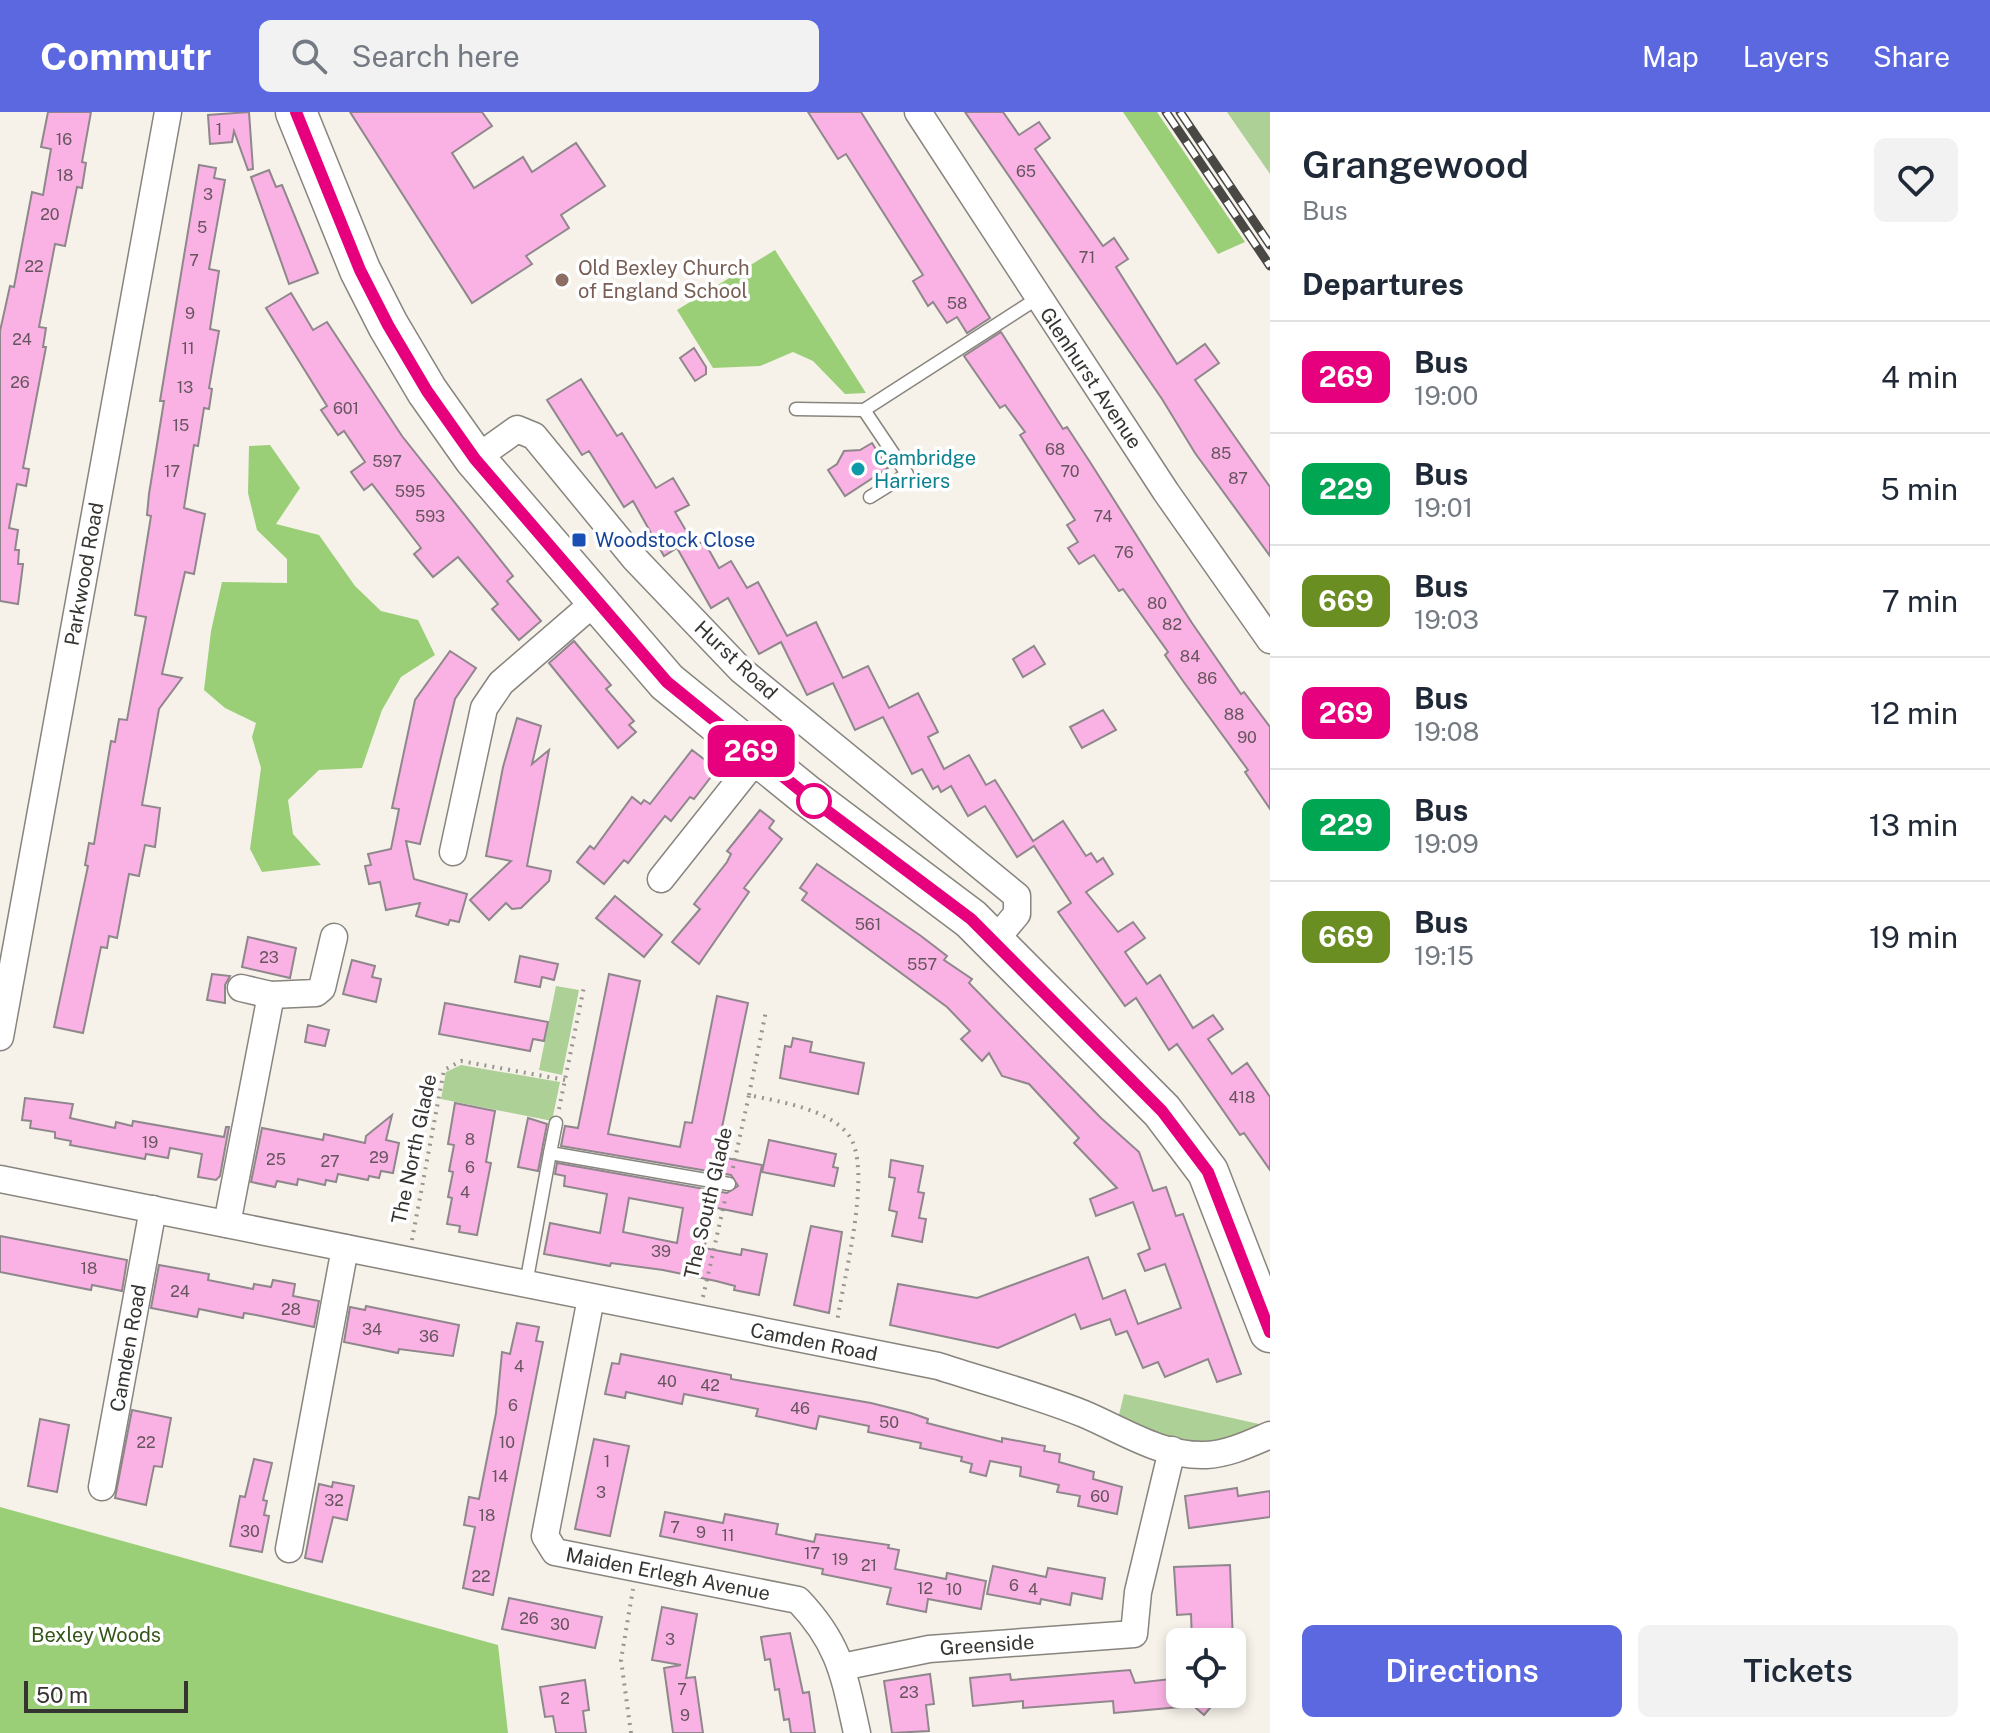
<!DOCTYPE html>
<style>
:root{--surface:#fff;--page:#f2f2f3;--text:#1f2937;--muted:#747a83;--line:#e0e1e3;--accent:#5b68e0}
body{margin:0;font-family:"Public Sans",sans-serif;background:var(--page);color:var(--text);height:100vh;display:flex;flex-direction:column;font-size:30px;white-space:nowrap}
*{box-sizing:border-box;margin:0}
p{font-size:26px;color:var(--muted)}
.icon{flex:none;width:44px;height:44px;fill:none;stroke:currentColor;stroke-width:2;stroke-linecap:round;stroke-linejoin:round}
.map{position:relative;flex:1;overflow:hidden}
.panel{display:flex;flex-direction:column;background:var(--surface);width:720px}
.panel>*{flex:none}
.badge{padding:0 16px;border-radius:12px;font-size:28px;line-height:52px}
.buttons{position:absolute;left:1166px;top:1516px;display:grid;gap:16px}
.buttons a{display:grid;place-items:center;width:80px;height:80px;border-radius:12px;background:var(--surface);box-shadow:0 4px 12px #0003;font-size:40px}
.scale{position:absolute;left:24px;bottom:20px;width:164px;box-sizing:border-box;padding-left:8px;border:4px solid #353431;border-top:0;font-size:22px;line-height:28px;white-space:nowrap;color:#353431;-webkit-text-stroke:6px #fff;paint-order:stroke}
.map>.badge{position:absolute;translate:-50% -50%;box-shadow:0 0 0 4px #fff}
h2{padding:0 32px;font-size:30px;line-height:72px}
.round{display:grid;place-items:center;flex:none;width:84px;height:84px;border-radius:12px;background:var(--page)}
.summary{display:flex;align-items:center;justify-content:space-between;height:136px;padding:0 32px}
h1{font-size:38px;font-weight:600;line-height:60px}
.primary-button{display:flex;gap:16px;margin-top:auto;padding:16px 32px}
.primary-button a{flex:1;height:92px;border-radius:12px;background:var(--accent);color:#fff;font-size:32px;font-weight:600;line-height:92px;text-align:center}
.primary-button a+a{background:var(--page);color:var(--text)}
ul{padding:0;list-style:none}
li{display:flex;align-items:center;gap:24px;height:112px;padding:0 32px;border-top:2px solid var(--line)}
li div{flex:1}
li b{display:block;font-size:30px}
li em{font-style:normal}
li .badge{min-width:88px;font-weight:700;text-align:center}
header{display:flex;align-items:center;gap:48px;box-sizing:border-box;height:112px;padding:0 40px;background:var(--accent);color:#fff}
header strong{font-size:38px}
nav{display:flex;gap:44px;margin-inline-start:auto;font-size:28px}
.search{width:560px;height:72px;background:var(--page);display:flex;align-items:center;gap:20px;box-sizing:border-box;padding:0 28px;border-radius:12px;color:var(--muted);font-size:30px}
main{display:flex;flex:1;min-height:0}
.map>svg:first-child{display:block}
.green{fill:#acd095}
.forest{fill:#9bcf77}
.building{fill:#f9b2e3;stroke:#8f878c;stroke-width:2;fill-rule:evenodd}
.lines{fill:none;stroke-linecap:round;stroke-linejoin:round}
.service-casing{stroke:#88847e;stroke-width:15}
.minor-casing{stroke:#88847e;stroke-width:29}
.primary-casing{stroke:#88847e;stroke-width:43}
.path{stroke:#989590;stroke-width:4;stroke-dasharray:2 6;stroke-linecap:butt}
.service{stroke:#fff;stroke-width:12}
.minor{stroke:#fff;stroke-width:26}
.primary{stroke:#fff;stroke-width:40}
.rail-casing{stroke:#4a4845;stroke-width:9}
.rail{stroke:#fff;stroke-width:6;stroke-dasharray:18;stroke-linecap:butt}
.line-casing{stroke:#fff;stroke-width:18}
.line{stroke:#e6007e;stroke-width:12}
.education-dot{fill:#8d6e63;stroke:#fff;stroke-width:3}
.culture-dot{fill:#0f9aa8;stroke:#fff;stroke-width:3}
.transit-dot{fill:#1a4fb4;stroke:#fff;stroke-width:3}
.stop-dot{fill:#fff;stroke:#e6007e;stroke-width:4}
.labels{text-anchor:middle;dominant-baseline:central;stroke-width:7;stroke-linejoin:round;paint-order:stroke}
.number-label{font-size:16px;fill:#66545e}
.education-label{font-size:20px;fill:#785e54;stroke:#fff;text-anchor:start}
.street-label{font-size:20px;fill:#353431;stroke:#fff}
.culture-label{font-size:20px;fill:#0d838f;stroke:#fff;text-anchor:start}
.transit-label{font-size:20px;fill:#164399;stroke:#fff;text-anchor:start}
.park-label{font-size:20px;fill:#345519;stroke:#fff}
</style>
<header>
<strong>Commutr</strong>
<div class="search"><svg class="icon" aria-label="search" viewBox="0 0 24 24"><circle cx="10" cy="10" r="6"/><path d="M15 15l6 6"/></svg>Search here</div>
<nav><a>Map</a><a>Layers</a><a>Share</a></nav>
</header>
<main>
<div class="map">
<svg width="1270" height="1621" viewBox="0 0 1270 1621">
<rect width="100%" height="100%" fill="#f6f2ea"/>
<g class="green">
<polygon points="1228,0 1270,0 1270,62 1227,0"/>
<polygon points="556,874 579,878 562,963 539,958"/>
<polygon points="461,953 560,970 552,1009 441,987 446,960"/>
<path d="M1124 1282 1259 1312C1212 1352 1171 1326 1117 1311Z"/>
</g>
<g class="forest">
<polygon points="1123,0 1157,0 1245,130 1218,142"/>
<polygon points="775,138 866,281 845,282 813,249 793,240 760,254 713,256 677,198"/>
<polygon points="270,333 300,376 276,412 319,423 355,474 381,499 418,508 435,543 401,565 382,598 362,656 319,658 288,688 293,722 321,753 262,760 250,737 261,656 252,625 256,611 225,596 204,578 211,519 222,470 287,471 287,447 257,418 248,381 249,334"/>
<polygon points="0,1395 498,1533 508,1621 0,1621"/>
</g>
<g class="building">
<polygon points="48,0 91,0 82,50 86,51 82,76 77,75 65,134 55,132 39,215 46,216 43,235 46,235 23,356 29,357 26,374 17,372 9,416 18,418 15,438 19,438 18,452 23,452 18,492 0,489 0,219 10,174 14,175 32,80 43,83 51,37 41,35"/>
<polygon points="249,0 253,57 248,58 234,19 232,30 210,32 208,3"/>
<polygon points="350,0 482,0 492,14 452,41 474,76 523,45 532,60 576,31 605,74 561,103 569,116 526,144 532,152 472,191"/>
<polygon points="808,0 861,0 990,206 967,221 957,205 947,211 933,190 928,194 913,169 923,163 846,42 838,47"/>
<polygon points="965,0 1003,0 1019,23 1039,10 1050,26 1035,37 1103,134 1114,126 1128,147 1116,155 1177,252 1205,232 1219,251 1195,268 1270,375 1270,444 1195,341 1162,287"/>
<polygon points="199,53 216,56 214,66 225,68 209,157 219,159 210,217 219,219 209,276 212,277 209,297 204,296 198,334 194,333 184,396 205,402 194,462 185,460 162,562 182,566 159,597 142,693 160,696 155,735 145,733 139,764 129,762 117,826 109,824 107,836 101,835 83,921 54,915 88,754 85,753 89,731 94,732 111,629 115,630 119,607 127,608 146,505 135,503 151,404 147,403 149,382 164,289 160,289"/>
<polygon points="269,58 276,75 282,73 318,161 289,172 251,65"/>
<polygon points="291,181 313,218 327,210 402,324 513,464 507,469 541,509 519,528 492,497 498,492 458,445 433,465 414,442 421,436 372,372 364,378 351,360 365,350 344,319 338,323 321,298 327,294 266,196"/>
<polygon points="1001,220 1063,317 1067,315 1090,350 1192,511 1241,582 1244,580 1270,615 1270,697 1245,660 1248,658 1183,569 1165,543 1168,540 1123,477 1119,479 1094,443 1079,452 1068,436 1078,430 1067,413 1075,408 1020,323 1025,320 1005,293 1000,296 964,244"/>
<polygon points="694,236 706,255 706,262 695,269 680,246"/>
<polygon points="581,267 617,324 622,321 656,376 673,366 689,393 675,400 695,434 704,429 719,456 731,449 747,476 758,470 787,524 816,510 843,566 868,554 889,596 918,581 938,620 928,625 944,657 969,643 986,673 995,668 1033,729 1063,709 1086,744 1091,741 1097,750 1103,746 1113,762 1086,780 1118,820 1133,810 1145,826 1125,840 1147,872 1160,863 1193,916 1213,903 1223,917 1208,927 1232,962 1247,951 1270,985 1270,1058 1244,1021 1240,1023 1177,932 1169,938 1136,886 1125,894 1058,800 1071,791 1034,734 1017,745 985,694 968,704 951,674 941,680 938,674 933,677 922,657 912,662 883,605 855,618 833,571 807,583 781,530 759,542 728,486 711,496 677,436 664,444 633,389 624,395 589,339 582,343 547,288"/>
<polygon points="872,331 888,356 845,384 828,358 837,352 844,339 860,338"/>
<polygon points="574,529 611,573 606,577 634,609 629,613 636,620 618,636 549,551"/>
<polygon points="1034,534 1045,552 1023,565 1013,547"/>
<polygon points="450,539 476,556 455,587 420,732 406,729 414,767 467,782 459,810 450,808 448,813 416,804 420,791 386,798 380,770 369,772 365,754 371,753 368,742 391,737 399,697 392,696 415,588"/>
<polygon points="1103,598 1116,618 1082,636 1070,615"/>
<polygon points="517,606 541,614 532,652 549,638 527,754 551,759 549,769 521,796 512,797 506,791 489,808 470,788 511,749 486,744 503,655"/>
<polygon points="692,638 717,657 694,687 690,685 671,709 665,704 628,751 624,748 604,772 577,750 590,734 594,737 632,685 641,692 644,688 650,692"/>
<polygon points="760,698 774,709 769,716 782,727 744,776 749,780 699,852 672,830 700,797 694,792 727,750 731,742 727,739"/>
<polygon points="817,752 921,824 947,844 944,848 972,867 969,871 1101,1006 1139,1040 1153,1079 1166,1075 1176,1104 1183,1102 1241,1262 1217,1270 1208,1247 1165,1265 1158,1250 1143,1256 1127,1219 1116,1223 1110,1207 1081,1217 1075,1202 998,1236 890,1213 898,1172 977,1186 1088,1145 1103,1187 1125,1178 1138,1212 1181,1196 1165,1152 1145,1159 1138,1142 1150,1137 1133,1090 1096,1104 1090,1087 1117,1076 1074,1031 1079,1026 1029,972 1002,964 989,941 982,949 961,927 970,919 947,895 802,788 807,781 800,776"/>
<polygon points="615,784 662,823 644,845 596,806"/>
<polygon points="248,825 296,836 290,866 242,855"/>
<polygon points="520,844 558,852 554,868 542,865 540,875 515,870"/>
<polygon points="352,848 375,854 372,865 381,867 376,890 343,882"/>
<polygon points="212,862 230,864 225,873 225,891 207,888"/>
<path d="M609 862 640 869 608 1022 680 1035 685 1010 692 1011 717 884 748 891 716 1044 762 1053 752 1103 707 1094 700 1128 706 1129 704 1136 741 1143 742 1137 767 1142 759 1183 734 1178 735 1174 716 1169 663 1158 611 1151 610 1154 544 1142 550 1111 600 1121 607 1082 564 1074 565 1064 555 1062 557 1051 727 1081 738 1074 731 1063 561 1034 565 1014 578 1016ZM629 1086 683 1096 677 1131 623 1120Z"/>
<polygon points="445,891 548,910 544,929 533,927 530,939 439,922"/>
<polygon points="308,913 329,918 325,934 305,930"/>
<polygon points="793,926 812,930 810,940 864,951 858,982 780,966 785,934 791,935"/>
<polygon points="25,986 73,992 70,1006 115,1016 116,1010 132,1014 133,1009 224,1025 226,1015 229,1015 220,1064 216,1068 198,1065 202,1042 170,1036 168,1046 146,1042 145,1047 70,1033 71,1029 55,1026 55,1020 30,1016 31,1009 22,1008"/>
<polygon points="455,991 495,999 486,1050 491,1051 477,1123 459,1120 460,1114 447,1112 452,1086 448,1085 453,1060 449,1059 454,1033 448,1032"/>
<polygon points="392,1003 386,1028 399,1031 393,1061 381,1059 379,1066 369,1064 368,1068 338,1062 336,1070 326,1068 325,1073 298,1067 297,1073 277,1069 275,1075 251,1070 262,1016 323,1028 324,1022 365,1031 366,1024"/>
<polygon points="528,1006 547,1012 538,1059 518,1055"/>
<polygon points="769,1028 836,1042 833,1055 838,1056 834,1074 762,1060"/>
<polygon points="891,1048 923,1054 918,1080 924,1081 919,1106 926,1107 922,1130 892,1124 897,1100 889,1098 895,1066 889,1065"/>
<polygon points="811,1114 842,1120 829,1201 794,1193"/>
<polygon points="0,1124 127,1148 122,1179 92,1173 91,1178 0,1160"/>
<polygon points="159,1153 209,1162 208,1168 253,1177 254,1172 271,1175 273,1168 295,1172 293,1184 319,1189 314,1215 256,1203 244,1201 243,1206 199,1197 197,1205 151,1196"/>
<polygon points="366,1194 459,1213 453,1244 399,1237 398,1241 344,1230 350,1195 365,1198"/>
<polygon points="517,1211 539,1215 536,1229 543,1230 493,1483 463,1476 475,1415 464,1413 469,1385 479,1387 496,1301 502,1240 510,1242"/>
<polygon points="621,1242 731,1263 731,1267 871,1291 911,1301 928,1307 927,1311 954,1318 1002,1330 1002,1326 1045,1334 1044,1339 1060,1342 1059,1350 1094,1360 1093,1367 1122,1375 1117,1402 1078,1394 1080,1384 1057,1380 1059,1373 1020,1364 1021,1355 990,1349 986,1364 970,1360 972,1352 961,1349 962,1345 920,1336 921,1331 868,1320 869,1314 819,1304 816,1317 756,1304 758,1297 684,1282 682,1292 626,1280 625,1286 605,1282 612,1251 619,1252"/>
<polygon points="132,1298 171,1306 162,1355 154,1354 146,1393 115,1386"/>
<polygon points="40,1307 69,1313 57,1380 28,1374"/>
<polygon points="594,1327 629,1334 610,1424 575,1417"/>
<polygon points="254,1347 272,1351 263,1388 267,1389 264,1403 269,1404 262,1440 230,1434 240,1384 245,1385"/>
<polygon points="333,1370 354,1374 347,1408 333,1405 322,1450 305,1446 319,1372 332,1375"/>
<polygon points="1237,1376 1238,1384 1270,1379 1270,1405 1189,1416 1185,1384"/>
<polygon points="665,1400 723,1411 725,1402 778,1412 776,1422 814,1430 816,1422 889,1433 888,1436 899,1438 895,1457 946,1467 947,1461 986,1469 981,1497 928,1487 926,1500 887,1492 891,1476 822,1462 823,1457 660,1424"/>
<polygon points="1230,1453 1233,1530 1192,1530 1191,1502 1177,1503 1174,1455"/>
<polygon points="993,1454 1046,1465 1048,1456 1105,1466 1102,1487 1072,1481 1070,1493 1041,1487 1040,1492 987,1482"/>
<polygon points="509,1486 602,1505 595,1536 502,1517"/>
<polygon points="662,1495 697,1502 686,1566 695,1565 703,1621 673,1621 664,1556 681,1553 652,1548"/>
<polygon points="790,1521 803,1581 809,1580 815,1621 791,1621 789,1607 784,1608 779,1577 775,1578 770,1547 765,1548 761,1525"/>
<polygon points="1130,1558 1135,1571 1180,1566 1180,1595 1114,1601 1113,1589 1023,1596 1023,1589 973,1594 970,1566 1010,1562 1011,1568"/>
<polygon points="930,1562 934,1592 926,1593 929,1619 892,1621 884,1569"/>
<polygon points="585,1568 589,1598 583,1599 586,1621 556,1621 553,1604 545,1605 540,1575"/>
<polygon points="1180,1582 1222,1582 1204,1603"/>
</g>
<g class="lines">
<defs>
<g id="service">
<polyline points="796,297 864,298 1038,186"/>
<polyline points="864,298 907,362 870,385"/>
<polyline points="556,1011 550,1041 729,1072"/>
<polyline points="526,1172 550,1041"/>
</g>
<g id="minor">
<polyline points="918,0 1166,380 1270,528"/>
<polyline points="475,347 517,317 534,324 635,447 741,558 1017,784 1017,802 995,828"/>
<polyline points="453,740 484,596 501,571 597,488"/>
<polyline points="661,767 758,645"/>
<polyline points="271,883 316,881 322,876 334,825"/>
<polyline points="0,925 168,0"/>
<path d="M0 1067 938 1254C987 1270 1037 1283 1084 1302 1122 1318 1162 1345 1206 1343 1228 1342 1249 1332 1270 1323"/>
<polyline points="227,1112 271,883 241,876"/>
<path d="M591 1186 545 1424 555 1440 798 1488C840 1532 844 1563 857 1621"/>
<polyline points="102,1375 153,1097"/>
<polyline points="289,1437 345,1136"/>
<polyline points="842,1555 929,1537 1134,1522 1138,1480 1172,1338"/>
</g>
<polyline id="primary" points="296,0 360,158 388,213 427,279 475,347 667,570 806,683 971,807 1162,999 1208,1060 1270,1220"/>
</defs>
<use href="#service" class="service-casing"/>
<use href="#minor" class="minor-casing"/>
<use href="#primary" class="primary-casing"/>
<g class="path">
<polyline points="749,983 766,899"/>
<polyline points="559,997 584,875"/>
<path d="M733 1056 749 983C780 990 825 996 847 1021 875 1052 843 1168 837 1210"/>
<polyline points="412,1128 444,958 461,949 565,968"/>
<polyline points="703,1185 725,1088"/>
<polyline points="631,1621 621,1548 633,1477"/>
</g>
<use href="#service" class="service"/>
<use href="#minor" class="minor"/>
<use href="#primary" class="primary"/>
<defs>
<g id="rail">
<polyline points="1166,0 1270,154"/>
<polyline points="1180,0 1270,133"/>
</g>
</defs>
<use href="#rail" class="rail-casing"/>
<use href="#rail" class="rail"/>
</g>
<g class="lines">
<defs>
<polyline id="line" points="296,0 360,158 388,213 427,279 475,347 667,570 806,683 971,807 1162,999 1208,1060 1270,1220"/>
</defs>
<use href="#line" class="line-casing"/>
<use href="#line" class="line"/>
</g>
<circle class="education-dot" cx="562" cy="168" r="8"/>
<circle class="culture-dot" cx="858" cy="357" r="8"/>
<rect class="transit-dot" x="571" y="420" width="16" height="16" rx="4"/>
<circle class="stop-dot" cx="814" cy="689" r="16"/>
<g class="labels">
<g class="number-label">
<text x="219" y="17">1</text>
<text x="64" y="27">16</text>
<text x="1026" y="59">65</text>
<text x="65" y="63">18</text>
<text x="208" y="82">3</text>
<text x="50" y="102">20</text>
<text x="202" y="115">5</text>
<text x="1087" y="145">71</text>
<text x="194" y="148">7</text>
<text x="34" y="154">22</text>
<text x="957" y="191">58</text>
<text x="190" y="201">9</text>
<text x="22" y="227">24</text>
<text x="188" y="236">11</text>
<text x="20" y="270">26</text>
<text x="185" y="275">13</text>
<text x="346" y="296">601</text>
<text x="181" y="313">15</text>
<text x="1055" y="337">68</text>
<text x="1221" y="341">85</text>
<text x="387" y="349">597</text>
<text x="172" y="359">17</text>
<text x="1070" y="359">70</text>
<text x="1238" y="366">87</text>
<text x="410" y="379">595</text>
<text x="430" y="404">593</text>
<text x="1103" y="404">74</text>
<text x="1124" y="440">76</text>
<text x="1157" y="491">80</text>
<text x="1172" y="512">82</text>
<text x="1190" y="544">84</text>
<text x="1207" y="566">86</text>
<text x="1234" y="602">88</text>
<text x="1247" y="625">90</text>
<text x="868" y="812">561</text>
<text x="269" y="845">23</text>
<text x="922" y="852">557</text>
<text x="1242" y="985">418</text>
<text x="470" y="1027">8</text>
<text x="150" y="1030">19</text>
<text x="379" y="1045">29</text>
<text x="276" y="1047">25</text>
<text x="330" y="1049">27</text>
<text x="470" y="1055">6</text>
<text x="465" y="1080">4</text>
<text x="661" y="1139">39</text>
<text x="89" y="1156">18</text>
<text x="180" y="1179">24</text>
<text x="291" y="1197">28</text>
<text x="372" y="1217">34</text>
<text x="429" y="1224">36</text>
<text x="519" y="1254">4</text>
<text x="667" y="1269">40</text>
<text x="710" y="1273">42</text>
<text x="513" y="1293">6</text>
<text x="800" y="1296">46</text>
<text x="889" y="1310">50</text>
<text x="146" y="1330">22</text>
<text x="507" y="1330">10</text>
<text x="607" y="1349">1</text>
<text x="500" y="1364">14</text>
<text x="601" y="1380">3</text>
<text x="1100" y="1384">60</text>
<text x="334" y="1388">32</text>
<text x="487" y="1403">18</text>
<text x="675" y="1415">7</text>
<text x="250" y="1419">30</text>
<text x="701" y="1420">9</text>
<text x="728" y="1423">11</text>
<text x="812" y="1441">17</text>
<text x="840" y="1447">19</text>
<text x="869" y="1453">21</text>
<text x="481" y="1464">22</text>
<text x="1014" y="1473">6</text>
<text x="925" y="1476">12</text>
<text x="954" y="1477">10</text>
<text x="1033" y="1477">4</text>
<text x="529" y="1506">26</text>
<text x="560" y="1512">30</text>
<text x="670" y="1527">3</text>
<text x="682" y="1577">7</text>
<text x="909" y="1580">23</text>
<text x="565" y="1586">2</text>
<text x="685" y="1603">9</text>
</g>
<g class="education-label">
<text x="578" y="156">Old Bexley Church<tspan x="578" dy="23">of England School</tspan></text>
</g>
<g class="street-label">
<text transform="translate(1091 266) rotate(56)">Glenhurst Avenue</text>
<text transform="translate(84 462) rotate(-80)">Parkwood Road</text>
<text transform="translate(736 548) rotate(43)">Hurst Road</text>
<text transform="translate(414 1037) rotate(-78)">The North Glade</text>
<text transform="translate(708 1091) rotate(-77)">The South Glade</text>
<text transform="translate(814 1230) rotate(11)">Camden Road</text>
<text transform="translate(128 1236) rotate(-80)">Camden Road</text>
<text transform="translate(668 1462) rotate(11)">Maiden Erlegh Avenue</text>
<text transform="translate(987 1533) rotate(-4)">Greenside</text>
</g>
<g class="culture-label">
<text x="874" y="346">Cambridge<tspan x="874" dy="23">Harriers</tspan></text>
</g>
<g class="transit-label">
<text x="595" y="428">Woodstock Close</text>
</g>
<g class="park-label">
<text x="96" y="1523">Bexley Woods</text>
</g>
</g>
</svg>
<div class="buttons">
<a><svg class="icon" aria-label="locate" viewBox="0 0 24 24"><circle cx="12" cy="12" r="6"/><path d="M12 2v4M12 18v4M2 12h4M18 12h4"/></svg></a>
</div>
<div class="scale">50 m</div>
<b class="badge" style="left:751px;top:639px;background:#e6007e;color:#fff">269</b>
</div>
<section class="panel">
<div class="summary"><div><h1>Grangewood</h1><p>Bus</p></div><a class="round"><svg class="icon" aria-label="heart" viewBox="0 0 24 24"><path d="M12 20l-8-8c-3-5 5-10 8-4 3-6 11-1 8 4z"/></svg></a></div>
<h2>Departures</h2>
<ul>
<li><span class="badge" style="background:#e6007e;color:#fff">269</span><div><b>Bus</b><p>19:00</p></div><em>4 min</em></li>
<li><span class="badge" style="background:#00a651;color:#fff">229</span><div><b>Bus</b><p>19:01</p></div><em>5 min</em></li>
<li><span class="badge" style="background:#6b8e23;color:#fff">669</span><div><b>Bus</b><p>19:03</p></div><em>7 min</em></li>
<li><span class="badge" style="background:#e6007e;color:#fff">269</span><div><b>Bus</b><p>19:08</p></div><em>12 min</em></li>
<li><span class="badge" style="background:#00a651;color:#fff">229</span><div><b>Bus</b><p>19:09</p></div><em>13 min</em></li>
<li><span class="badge" style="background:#6b8e23;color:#fff">669</span><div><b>Bus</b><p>19:15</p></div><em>19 min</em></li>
</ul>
<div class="primary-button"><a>Directions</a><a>Tickets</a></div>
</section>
</main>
